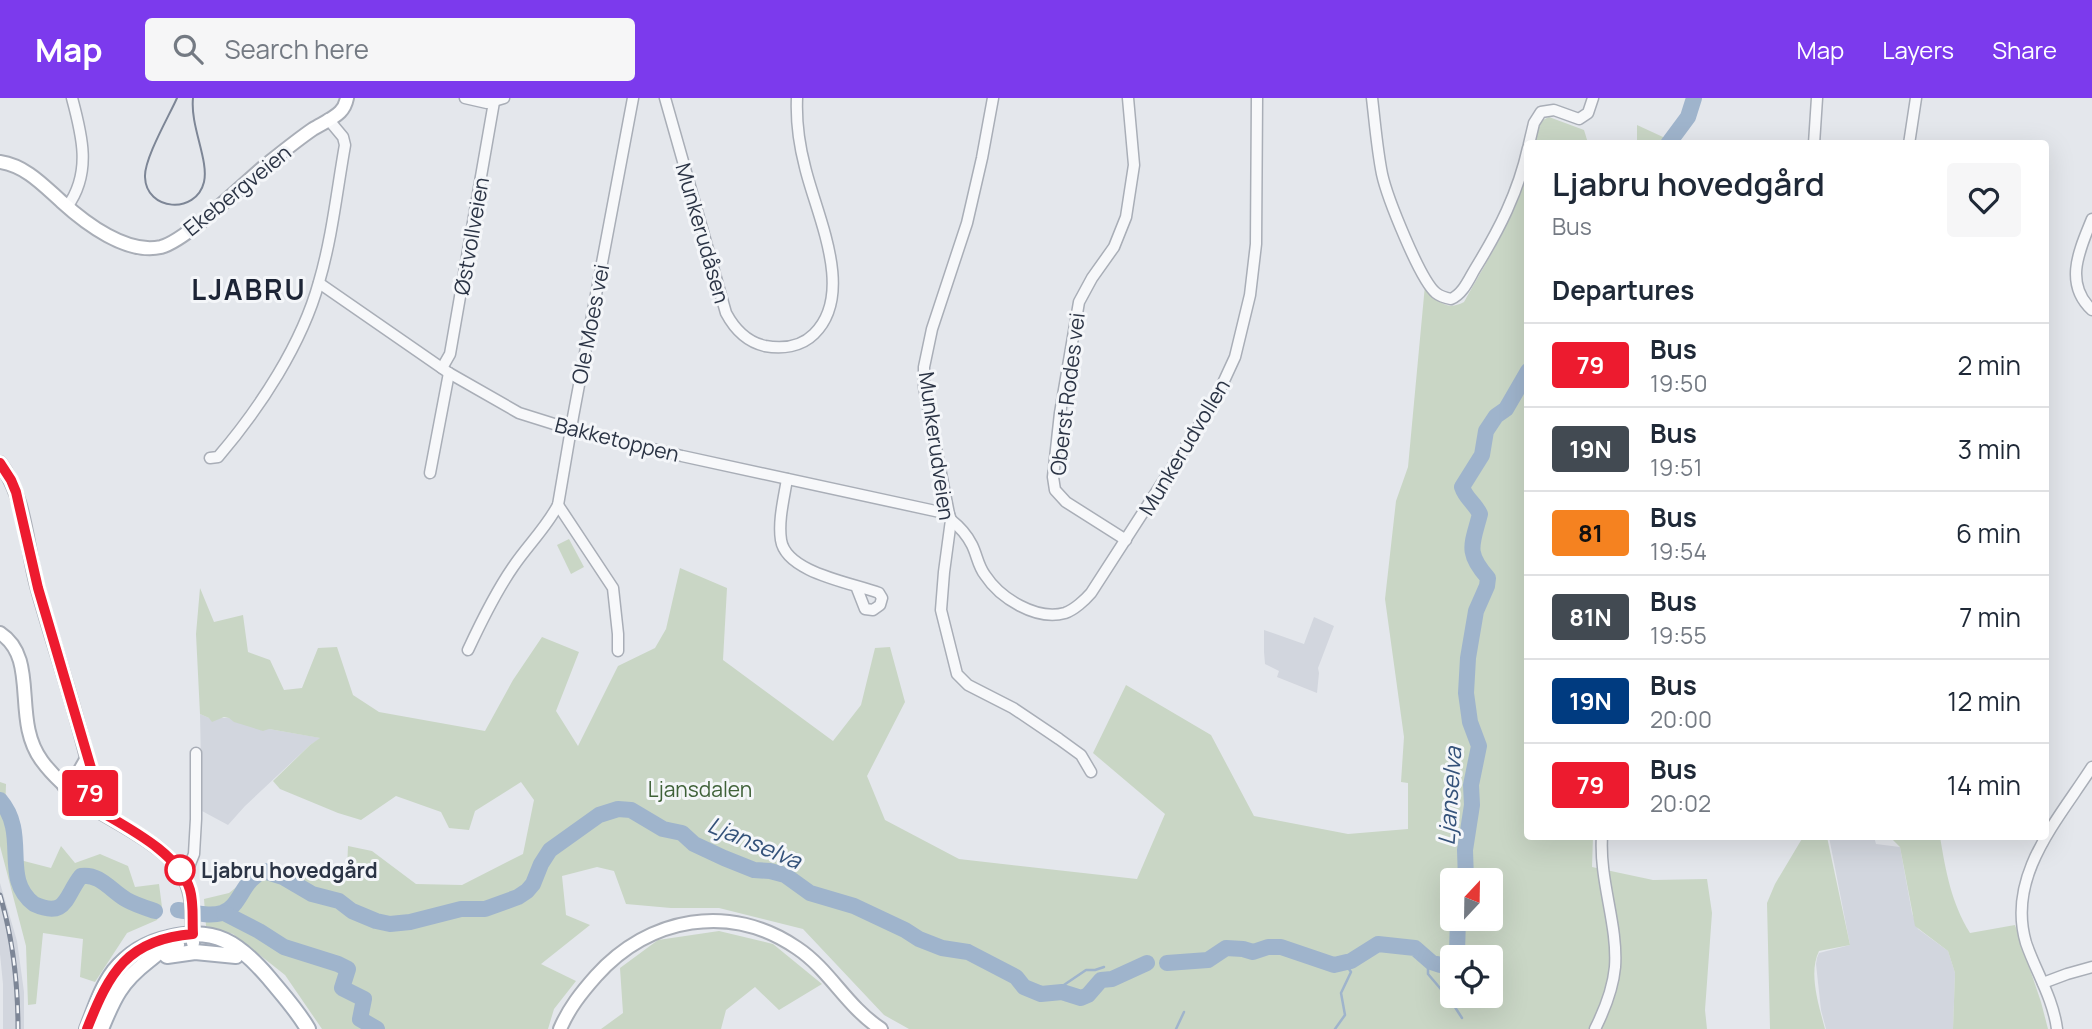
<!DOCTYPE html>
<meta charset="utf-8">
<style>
:root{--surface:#fff;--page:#f6f6f7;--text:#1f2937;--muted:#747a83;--line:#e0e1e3;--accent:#7c3aed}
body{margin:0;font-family:Manrope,sans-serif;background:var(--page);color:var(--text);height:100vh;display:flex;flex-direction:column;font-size:26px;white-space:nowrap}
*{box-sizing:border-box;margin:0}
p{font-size:23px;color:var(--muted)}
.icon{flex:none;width:38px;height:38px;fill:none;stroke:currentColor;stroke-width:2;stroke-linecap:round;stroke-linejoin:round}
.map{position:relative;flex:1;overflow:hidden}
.details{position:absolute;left:1524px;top:42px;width:525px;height:700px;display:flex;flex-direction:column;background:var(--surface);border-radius:7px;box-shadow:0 7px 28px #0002}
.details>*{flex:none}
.badge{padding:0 14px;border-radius:5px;font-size:24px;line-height:46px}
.needle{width:46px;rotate:22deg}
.tools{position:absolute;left:1440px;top:770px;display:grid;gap:14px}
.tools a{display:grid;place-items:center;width:63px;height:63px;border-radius:7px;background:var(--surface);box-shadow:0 7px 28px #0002;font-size:35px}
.map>.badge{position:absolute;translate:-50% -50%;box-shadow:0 0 0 4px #fff}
h2{padding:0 28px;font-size:26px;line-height:63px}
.round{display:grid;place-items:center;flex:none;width:74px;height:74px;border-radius:7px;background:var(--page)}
.head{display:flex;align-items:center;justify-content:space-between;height:119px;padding:0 28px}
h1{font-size:33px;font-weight:600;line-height:52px}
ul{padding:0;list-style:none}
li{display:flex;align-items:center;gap:21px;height:84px;padding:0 28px;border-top:2px solid var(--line)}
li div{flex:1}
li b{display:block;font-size:26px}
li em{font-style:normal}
li .badge{min-width:77px;font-weight:700;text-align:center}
header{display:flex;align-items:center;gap:42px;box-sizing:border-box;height:98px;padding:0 35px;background:var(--accent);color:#fff}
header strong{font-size:33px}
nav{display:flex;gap:38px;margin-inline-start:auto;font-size:24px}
.search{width:490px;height:63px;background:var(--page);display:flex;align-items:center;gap:18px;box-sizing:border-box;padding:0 24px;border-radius:7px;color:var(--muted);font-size:26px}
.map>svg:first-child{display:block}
.built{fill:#d2d6de}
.green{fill:#c9d6c5;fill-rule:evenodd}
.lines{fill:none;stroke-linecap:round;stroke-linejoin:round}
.stream{stroke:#9fb4cc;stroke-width:2.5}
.river{stroke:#9fb4cc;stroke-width:16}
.street-casing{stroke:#a9aeb7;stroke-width:13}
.secondary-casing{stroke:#a9aeb7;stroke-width:16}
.primary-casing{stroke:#a3abb8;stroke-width:18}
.street{stroke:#f7f8fa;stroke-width:10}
.secondary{stroke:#fff;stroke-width:12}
.primary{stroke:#fff;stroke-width:14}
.tram{stroke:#7d8696;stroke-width:2}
.rail-casing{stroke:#7d8696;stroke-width:5}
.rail{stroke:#f4f6f9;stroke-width:2.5;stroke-dasharray:8;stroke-linecap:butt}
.line-casing{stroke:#fff;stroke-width:16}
.line{stroke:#ed1b2f;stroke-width:10}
.stop-dot{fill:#fff;stroke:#ed1b2f;stroke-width:3.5}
.labels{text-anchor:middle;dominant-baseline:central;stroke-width:6;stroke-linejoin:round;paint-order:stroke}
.street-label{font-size:21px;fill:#2b3445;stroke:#f4f6f9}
.park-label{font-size:21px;fill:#3f6138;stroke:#f4f6f9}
.stop-label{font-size:21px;font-weight:bold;fill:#2b3445;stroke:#f4f6f9;text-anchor:start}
.water-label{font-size:23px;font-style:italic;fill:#34527a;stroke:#f4f6f9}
.district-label{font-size:28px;font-weight:bold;letter-spacing:2px;fill:#1d2536;stroke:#f4f6f9}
</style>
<header>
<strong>Map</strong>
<div class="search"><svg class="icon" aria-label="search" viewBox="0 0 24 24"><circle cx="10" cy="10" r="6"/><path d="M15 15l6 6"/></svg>Search here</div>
<nav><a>Map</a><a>Layers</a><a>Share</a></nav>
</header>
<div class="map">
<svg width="2092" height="931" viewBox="0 0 2092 931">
<rect width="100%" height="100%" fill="#e4e7ec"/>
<g class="built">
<polygon points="1314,519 1334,528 1318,570 1319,575 1317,595 1277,579 1279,573 1265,566 1264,554 1264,532 1304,546"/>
<polygon points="200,616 209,620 229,620 269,631 321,640 310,647 245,708 228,727 202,713"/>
<polygon points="1829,739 1874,739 1876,746 1900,749 1912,815 1918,831 1948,853 1955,875 1953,931 1826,931 1821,912 1816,866 1817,860 1819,855 1850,847"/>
<polygon points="0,785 17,843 24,894 24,931 3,931 3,886 0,856"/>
</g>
<g class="green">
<polygon points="1549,19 1584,32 1588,45 1533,46 1541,23"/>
<polygon points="1637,27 1676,45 1637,45"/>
<path d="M1528 71V738L1593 739 1592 769 1653 782 1707 781 1712 815 1705 912 1707 931H909L884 917 803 831 719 810H671L626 806 614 773 597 769 562 778 566 817 590 827 541 866 576 883 554 911 548 931H322L285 877 233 836 206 828 204 801 229 795 262 768 317 780 347 771 348 748 372 753 416 786 462 787 523 756 534 702 521 684 475 713 469 732 449 730 441 714 396 698 361 722 338 715 280 691 273 683 310 647 320 640 269 631 263 633 234 624 229 620 224 619 212 624 209 620 200 616 196 536 200 490 214 524 243 517 248 554 270 562 284 592 302 590 318 550 337 549 353 597 379 614 485 633 513 582 542 539 579 554 556 613 578 648 618 568 655 550 666 531 680 470 727 490 723 562 833 643 861 607 875 550 890 549 905 604 867 678 885 722 959 761 1137 781 1165 716 1093 655 1126 587 1211 637 1254 718 1348 736 1408 731V685L1401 684 1404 639 1385 501 1396 403 1408 369 1425 187C1436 202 1445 214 1464 204 1487 162 1517 117 1528 71ZM1452 782H1491V821H1452ZM1452 859H1491V898H1452Z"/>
<polygon points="569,441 584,469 571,476 557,447"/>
<polygon points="0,684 6,686 5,716 19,727 20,762 51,770 61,748 75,765 100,756 128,768 135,789 159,786 162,809 157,822 127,835 95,884 80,879 83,841 43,835 36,906 28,907 26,848 0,748"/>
<path d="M1803 739H1827L1850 847 1819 853C1808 875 1819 908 1825 931H1770L1767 805 1775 786Z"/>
<path d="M1890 739H1940C1946 774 1951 804 1970 835L2015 827 2041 904 2048 931H1953L1955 875 1948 853 1915 828 1900 749Z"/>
<polygon points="719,833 773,846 822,886 779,912 755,889 726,912 721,931 601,931 623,915 620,870 658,842"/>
</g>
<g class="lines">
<g class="stream">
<polyline points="1428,862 1428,876 1451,903 1462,920"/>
<polyline points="1055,893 1086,872 1095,872 1104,869"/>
<polyline points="1176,931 1184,914"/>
<polyline points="1335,931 1345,917 1341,895 1351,874 1345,865"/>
</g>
<g class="river">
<polyline points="1668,46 1688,19 1694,0"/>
<path d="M0 702C30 737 0 780 34 806 67 821 65 798 81 778 100 775 112 794 127 802 136 807 146 810 155 813"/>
<path d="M1466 782 1465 752 1472 707 1471 687 1479 648 1470 624 1466 595 1468 560 1476 513 1487 488 1488 480C1465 454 1472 447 1480 416 1474 404 1466 401 1462 389L1482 357 1486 333 1496 318 1506 311 1528 273"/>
<path d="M178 812C192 814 208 819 222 815 241 809 242 781 264 773L283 779 312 796 339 803 352 813 376 823 390 826 410 824 461 811H485L518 799 527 793 533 786 541 766 550 752 599 717 618 711 631 712 663 731 682 735 694 746 724 760 754 772 770 773 785 777 810 795 854 808 905 832 919 841 942 850 968 854 1016 879 1024 889 1041 896 1062 894 1081 900 1088 897 1101 882 1112 881 1147 865"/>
<polyline points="224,815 259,833 284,849 338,866 348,871 342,890 364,901 360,921 377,931"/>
<polyline points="1454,859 1457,854 1458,821"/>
<polyline points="1167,865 1208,862 1226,850 1243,851 1253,854 1268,849 1281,849 1334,867 1351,863 1378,846 1415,850 1431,864 1440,867 1447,866 1452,861"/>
</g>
<defs>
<g id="street">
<polyline points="465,0 487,5 504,0"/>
<path d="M665 0 726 215C734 230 747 244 765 248 782 251 801 249 814 236 856 195 816 116 805 69 799 46 796 23 797 0"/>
<polyline points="993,0 982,60 967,125 932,231 924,269 924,289 949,416 951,422 944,474 941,512 957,576 968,587 1013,610 1059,641 1081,657 1091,674"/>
<path d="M1372 0C1375 25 1377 51 1382 76 1387 99 1420 182 1436 195 1441 199 1446 200 1451 201 1463 196 1469 181 1475 171 1499 132 1518 95 1528 50"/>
<polyline points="1529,46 1534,25 1541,14 1554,12 1579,21 1588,15 1593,0"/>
<polyline points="1814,46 1817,0"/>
<polyline points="1909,46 1916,0"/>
<path d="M67 109C92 75 82 37 72 0"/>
<path d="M2092 121C2080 151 2063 185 2092 212"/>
<polyline points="319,185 449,275 519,315 570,331 682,358 949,416"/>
<polyline points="442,270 450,256 494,4"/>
<path d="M210 360 218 359C260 310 302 246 319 184 332 140 337 92 345 47L343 39 328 21"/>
<polyline points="430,375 449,275"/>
<path d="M787 381C784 400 778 423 781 442 786 475 853 485 879 495L882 500 880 507 873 512 865 511 856 488"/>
<polyline points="558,407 613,490 618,536 618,553"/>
<path d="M951 422C960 429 967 437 972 447 977 457 978 468 985 477 1000 500 1036 523 1065 515 1074 512 1085 502 1091 495L1193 337 1217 298 1235 259 1250 197 1256 146 1257 0"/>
<polyline points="1126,442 1066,404 1055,392 1053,379 1060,315 1079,204 1092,180 1114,149 1126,119 1134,67 1128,0"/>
<path d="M468 552C481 524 495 495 513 469 527 448 546 430 558 407L573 319 633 0"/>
<polyline points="182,775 190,766 194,756 196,721 196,655"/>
<polyline points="2043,885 2067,876 2092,869"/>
<path d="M1595 931C1605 911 1613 891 1615 869 1618 826 1599 783 1602 738"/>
<path d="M2057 931C2053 900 2036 874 2026 845 2006 778 2058 722 2092 669"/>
</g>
<g id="secondary">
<path d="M0 64C26 68 43 87 62 104 85 125 127 157 161 149 187 142 242 87 266 67 281 55 297 42 313 31 321 26 333 21 340 14 344 10 346 5 347 0"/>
<path d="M0 365C26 400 26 447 37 488 53 546 73 602 87 660 94 676 91 689 88 706"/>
<path d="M0 535C40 561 11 622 42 663 55 681 71 694 89 707 122 729 178 751 189 792 194 808 192 828 193 845"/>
<polyline points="64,688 79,674 87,660"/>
<path d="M560 931C569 910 581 895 596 878 649 819 730 804 797 850 830 872 846 908 881 931"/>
</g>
<g id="primary">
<polyline points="167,858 195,854 236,858"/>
<path d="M87 931C95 911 101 890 114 873 127 857 147 844 168 840 215 828 239 845 269 880 283 897 297 912 308 931"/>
<path d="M101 931C114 899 121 884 148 863 160 854 162 849 177 847"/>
</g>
</defs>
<use href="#street" class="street-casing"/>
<use href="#secondary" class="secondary-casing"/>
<use href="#primary" class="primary-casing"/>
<use href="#street" class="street"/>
<use href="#secondary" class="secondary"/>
<use href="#primary" class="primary"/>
<path class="tram" d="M177 0C169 18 144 61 145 79 146 113 196 117 204 84 209 62 190 28 193 0"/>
<defs>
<path id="rail" d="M0 797C13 841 18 885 18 931"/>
</defs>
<use href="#rail" class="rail-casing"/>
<use href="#rail" class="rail"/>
</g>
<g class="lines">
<defs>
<path id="line" d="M0 365 11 382 16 394 38 490 91 670 92 685 88 706C121 727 178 752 190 792 194 806 192 822 193 836 127 841 109 875 87 931"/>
</defs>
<use href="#line" class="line-casing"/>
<use href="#line" class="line"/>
</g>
<circle class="stop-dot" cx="180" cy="772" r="14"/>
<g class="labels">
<g class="street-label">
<text transform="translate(237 92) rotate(-39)">Ekebergveien</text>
<text transform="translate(703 135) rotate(74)">Munkerudåsen</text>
<text transform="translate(471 138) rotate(-80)">Østvollveien</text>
<text transform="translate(590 226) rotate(-79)">Ole Moes vei</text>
<text transform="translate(1067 296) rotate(-83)">Oberst Rodes vei</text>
<text transform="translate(617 341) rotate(14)">Bakketoppen</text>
<text transform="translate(937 348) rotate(82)">Munkerudveien</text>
<text transform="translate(1184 349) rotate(-59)">Munkerudvollen</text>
</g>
<g class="park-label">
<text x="700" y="691">Ljansdalen</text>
</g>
<g class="stop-label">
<text x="201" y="772">Ljabru hovedgård</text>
</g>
<g class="water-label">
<text transform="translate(1449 698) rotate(-86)">Ljanselva</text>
<text transform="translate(755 744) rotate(23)">Ljanselva</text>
</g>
<g class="district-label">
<text x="249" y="191">LJABRU</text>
</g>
</g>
</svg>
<div class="tools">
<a><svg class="needle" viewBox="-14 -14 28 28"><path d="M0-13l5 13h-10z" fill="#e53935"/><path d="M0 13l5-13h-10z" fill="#747a83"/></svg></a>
<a><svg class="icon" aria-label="locate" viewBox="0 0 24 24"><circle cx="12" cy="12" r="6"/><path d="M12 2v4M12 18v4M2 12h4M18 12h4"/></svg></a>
</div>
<b class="badge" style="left:90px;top:695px;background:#ed1b2f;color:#fff">79</b>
<section class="details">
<div class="head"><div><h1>Ljabru hovedgård</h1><p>Bus</p></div><a class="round"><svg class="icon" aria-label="heart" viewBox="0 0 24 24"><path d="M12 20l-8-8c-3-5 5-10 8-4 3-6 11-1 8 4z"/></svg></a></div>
<h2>Departures</h2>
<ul>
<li><span class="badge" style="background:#ed1b2f;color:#fff">79</span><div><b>Bus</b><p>19:50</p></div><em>2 min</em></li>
<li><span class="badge" style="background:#424a52;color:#fff">19N</span><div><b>Bus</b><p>19:51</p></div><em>3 min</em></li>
<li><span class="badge" style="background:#f58220;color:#111">81</span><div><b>Bus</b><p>19:54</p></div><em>6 min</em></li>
<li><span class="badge" style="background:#424a52;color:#fff">81N</span><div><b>Bus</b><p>19:55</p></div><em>7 min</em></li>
<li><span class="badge" style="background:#003b80;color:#fff">19N</span><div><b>Bus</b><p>20:00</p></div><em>12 min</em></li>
<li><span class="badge" style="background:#ed1b2f;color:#fff">79</span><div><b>Bus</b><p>20:02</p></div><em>14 min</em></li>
</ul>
</section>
</div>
